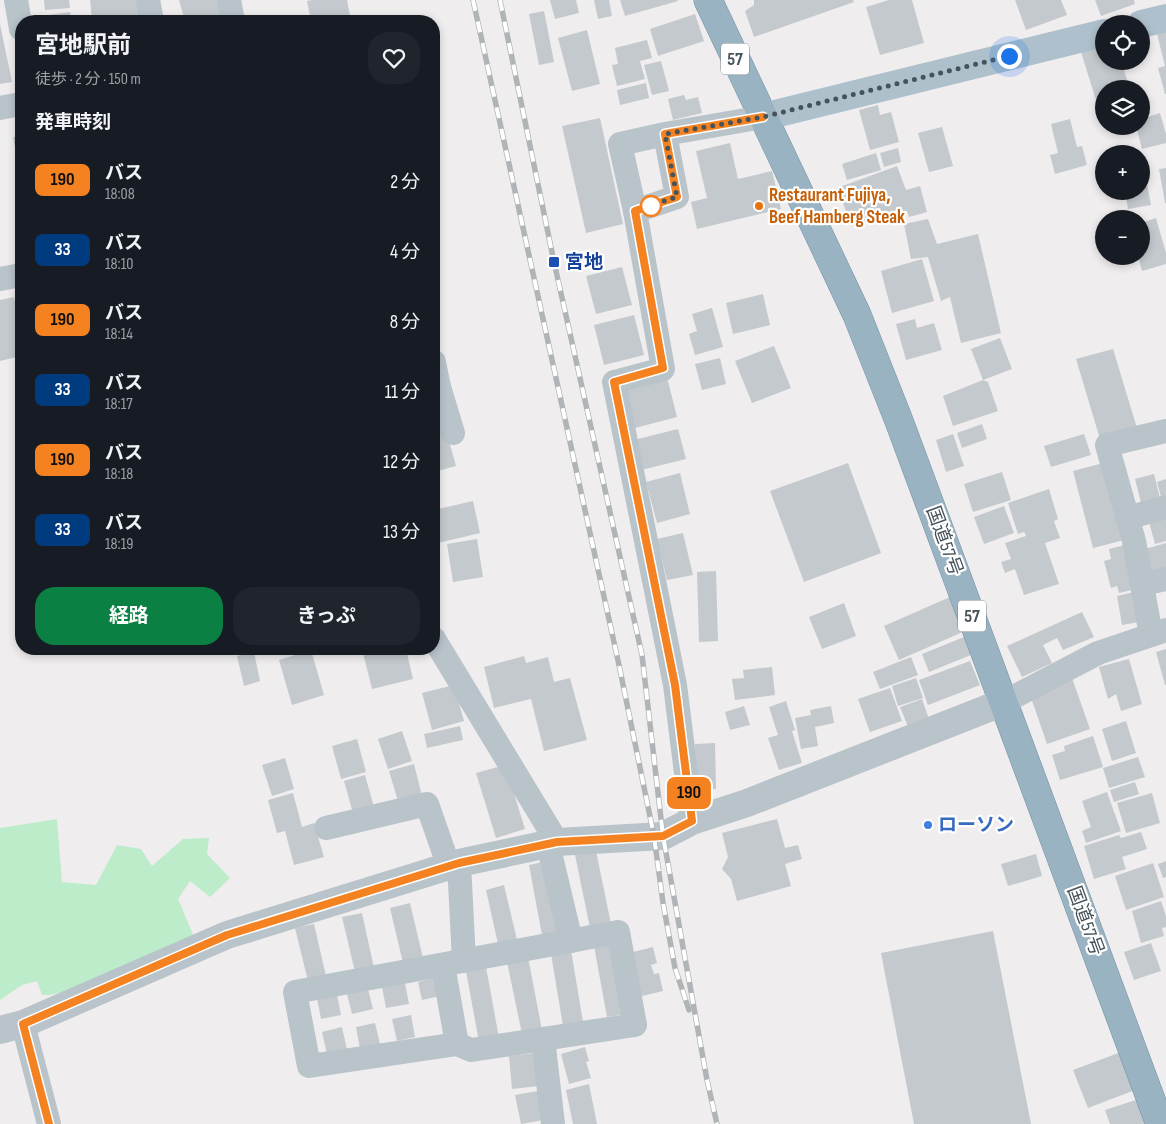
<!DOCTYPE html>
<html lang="ja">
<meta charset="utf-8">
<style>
:root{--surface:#171b24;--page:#20242c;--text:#f1f3f6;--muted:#9ea1a6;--accent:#0b8043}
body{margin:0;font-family:"Sofia Sans Condensed","Noto Sans JP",sans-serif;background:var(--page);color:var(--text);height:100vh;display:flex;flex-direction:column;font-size:19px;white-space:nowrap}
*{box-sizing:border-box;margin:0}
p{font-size:16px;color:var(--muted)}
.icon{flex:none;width:28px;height:28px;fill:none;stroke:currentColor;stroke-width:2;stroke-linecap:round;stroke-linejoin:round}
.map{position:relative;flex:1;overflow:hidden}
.sheet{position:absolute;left:15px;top:15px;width:425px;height:640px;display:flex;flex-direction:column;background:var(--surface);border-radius:20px;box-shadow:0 2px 8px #0003}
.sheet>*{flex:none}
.badge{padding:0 10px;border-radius:8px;font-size:18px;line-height:32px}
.tools{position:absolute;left:1095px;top:15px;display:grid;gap:10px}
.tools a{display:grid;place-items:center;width:55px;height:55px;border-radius:50%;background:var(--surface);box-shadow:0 2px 8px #0003;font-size:25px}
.you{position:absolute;width:25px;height:25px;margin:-12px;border:4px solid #fff;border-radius:50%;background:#1a73e8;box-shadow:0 0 0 8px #1a73e833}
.map>.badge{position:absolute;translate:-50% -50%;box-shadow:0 0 0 2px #fff}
h2{padding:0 20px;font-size:19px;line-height:45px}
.round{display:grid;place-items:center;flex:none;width:52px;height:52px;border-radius:20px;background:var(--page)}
.head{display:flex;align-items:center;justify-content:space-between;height:85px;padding:0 20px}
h1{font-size:24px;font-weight:700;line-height:38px}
.primary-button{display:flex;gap:10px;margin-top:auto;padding:10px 20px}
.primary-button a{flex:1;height:58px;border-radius:20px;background:var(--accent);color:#fff;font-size:20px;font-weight:700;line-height:58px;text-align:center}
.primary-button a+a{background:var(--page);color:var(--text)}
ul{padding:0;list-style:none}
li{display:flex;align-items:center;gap:15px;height:70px;padding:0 20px}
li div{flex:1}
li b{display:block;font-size:19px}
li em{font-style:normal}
li .badge{min-width:55px;font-weight:700;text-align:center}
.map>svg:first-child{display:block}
.green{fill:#bdecca}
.building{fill:#c4c9cd}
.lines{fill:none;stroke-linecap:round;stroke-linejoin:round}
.trunk-casing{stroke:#7291a6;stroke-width:29}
.minor{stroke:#b9c3ca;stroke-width:24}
.tertiary{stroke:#b9c3ca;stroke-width:28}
.primary{stroke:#aec0cb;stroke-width:28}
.trunk{stroke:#9ab3c2;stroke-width:28}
.rail-casing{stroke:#b0b4b7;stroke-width:5.5}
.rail{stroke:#fff;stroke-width:4;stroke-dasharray:11;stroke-linecap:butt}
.line-casing{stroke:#fff;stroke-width:11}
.line{stroke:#f58220;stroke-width:8}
.walk{stroke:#46535a;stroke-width:5;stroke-dasharray:0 9}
.stop-dot{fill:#fff;stroke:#f58220;stroke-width:2.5}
.food-dot{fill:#e8710a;stroke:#fff;stroke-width:2}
.transit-dot{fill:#1a4fb4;stroke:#fff;stroke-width:2}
.shop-dot{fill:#3f7fe0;stroke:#fff;stroke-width:2}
.labels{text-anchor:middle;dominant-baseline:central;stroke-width:4.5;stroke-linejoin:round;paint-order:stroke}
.shield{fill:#fff;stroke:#7e878c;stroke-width:1}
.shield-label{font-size:18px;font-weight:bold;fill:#46535a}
.food-label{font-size:19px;font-weight:bold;fill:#c56008;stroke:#fff;text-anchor:start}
.transit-label{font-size:19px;font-weight:bold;fill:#164399;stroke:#fff;text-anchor:start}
.street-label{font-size:19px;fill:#46535a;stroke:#fff}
.shop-label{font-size:19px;font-weight:bold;fill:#366cbe;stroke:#fff;text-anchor:start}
</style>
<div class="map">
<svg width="1166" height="1124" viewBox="0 0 1166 1124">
<rect width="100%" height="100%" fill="#f0edee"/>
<polygon class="green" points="57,819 62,882 96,885 117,845 141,849 152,866 183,839 209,838 207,854 230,878 210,897 190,881 178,899 194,937 85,988 49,995 42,995 37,981 22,985 0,1000 0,828"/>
<g class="building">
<polygon points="44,0 69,0 70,8 45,10"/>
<polygon points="90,0 140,0 147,21 92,21"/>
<polygon points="179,0 220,0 225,21 185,21"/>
<polygon points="312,0 347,0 351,21 311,21 307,1"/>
<polygon points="550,0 576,0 579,13 555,19"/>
<polygon points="594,0 609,0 612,16 598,19"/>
<polygon points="620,0 678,0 678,1 625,16"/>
<polygon points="754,0 853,0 854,2 754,37 745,11 754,5"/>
<polygon points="889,0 912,0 924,43 880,55 866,7"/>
<polygon points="1015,0 1061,0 1067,15 1026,30"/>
<polygon points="1095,0 1134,0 1135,4 1101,16"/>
<polygon points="544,11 554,62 539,65 529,14"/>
<polygon points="70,12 72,21 42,21 41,16"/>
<polygon points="695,14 704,41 658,56 650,29"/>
<polygon points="0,24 12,82 0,84"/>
<polygon points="587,30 600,84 572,91 558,38"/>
<polygon points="1166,31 1166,94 1165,94 1158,68 1165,66 1157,34"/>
<polygon points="647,40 652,58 640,61 645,79 617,86 612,65 618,64 615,48"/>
<polygon points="1104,45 1104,61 1121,61 1130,89 1104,89 1104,112 1100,113 1081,52"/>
<polygon points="661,61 669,91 652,95 644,65"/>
<polygon points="646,83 649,98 620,105 617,90"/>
<polygon points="684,95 686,100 698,97 702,113 673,120 668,99"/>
<polygon points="878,105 880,115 891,112 899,142 870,150 859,110"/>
<polygon points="1160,113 1166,134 1166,143 1142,149 1136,126 1141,126 1141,119"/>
<polygon points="21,115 21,132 19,133 15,117"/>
<polygon points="600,118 623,224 586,233 562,126"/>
<polygon points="1070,119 1077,147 1082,146 1087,165 1055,174 1050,155 1058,153 1051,124"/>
<polygon points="942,127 953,166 929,172 918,133"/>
<polygon points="21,136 21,174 20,174 13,137"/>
<polygon points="730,143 738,179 772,171 781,209 697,229 691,202 707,198 696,151"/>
<polygon points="898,148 901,162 884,167 880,153"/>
<polygon points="876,153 881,170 847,180 842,164"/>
<polygon points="897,166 906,190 920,186 927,212 909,217 907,211 852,226 848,211 846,211 837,188"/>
<polygon points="1166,168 1166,203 1165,203 1159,169"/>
<polygon points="1145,173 1151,205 1128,209 1125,191 1141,191 1141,174"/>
<polygon points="1156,218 1166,253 1166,264 1142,271 1138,256 1141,256 1141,223"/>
<polygon points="928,219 937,244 978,234 1001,333 961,343 950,297 941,301 928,257 911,259 904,224"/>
<polygon points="922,259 934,301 892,313 881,271"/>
<polygon points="622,267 632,305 596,314 586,276"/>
<polygon points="763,294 770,325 733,334 726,303"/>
<polygon points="14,297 21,330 21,356 0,361 0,300"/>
<polygon points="712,308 723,347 695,355 689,334 697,331 692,314"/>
<polygon points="634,315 644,355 604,365 594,325"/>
<polygon points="915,319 917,328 934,323 942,350 906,360 896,324"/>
<polygon points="1000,338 1012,369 983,380 971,349"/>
<polygon points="774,346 791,388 752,403 735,361"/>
<polygon points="1113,349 1137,428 1100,439 1076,359"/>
<polygon points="720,358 726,384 702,390 695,364"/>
<polygon points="667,377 677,417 635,428 623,388"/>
<polygon points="983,380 988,382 998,411 953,426 943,396"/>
<polygon points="436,394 456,466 434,472 434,395"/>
<polygon points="982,424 987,439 962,448 957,433"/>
<polygon points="678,429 686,459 641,470 634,440"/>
<polygon points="953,434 964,466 946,472 936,440"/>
<polygon points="1084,434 1091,455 1051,467 1044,446"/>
<polygon points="1107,462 1128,539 1093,548 1073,471"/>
<polygon points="848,463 881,553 804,582 770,491"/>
<polygon points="1002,472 1011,500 973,512 964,484"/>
<polygon points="680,473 690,514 657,523 646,482"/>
<polygon points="1154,474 1160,498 1141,503 1135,479"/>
<polygon points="1166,479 1166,496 1161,497 1157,482"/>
<polygon points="1049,489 1058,519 1054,521 1060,538 1045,543 1059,584 1024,595 1015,569 1005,573 1001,562 1011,559 1005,543 1026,536 1024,532 1018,534 1008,503"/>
<polygon points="473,501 480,533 434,544 434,510"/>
<polygon points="1004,506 1014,533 984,544 974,517"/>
<polygon points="1166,514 1166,541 1155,544 1148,518"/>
<polygon points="683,533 693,575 667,580 657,539"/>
<polygon points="477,539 483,577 453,582 447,544"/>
<polygon points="1166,543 1166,570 1152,574 1145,549"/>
<polygon points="1129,544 1140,588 1119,593 1117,586 1111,588 1104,561 1111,559 1109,549"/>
<polygon points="716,571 718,641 699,642 697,572"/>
<polygon points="1139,591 1145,621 1122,625 1117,596"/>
<polygon points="950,597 965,631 899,660 884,626"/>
<polygon points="844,603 856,636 822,649 809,617"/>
<polygon points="1082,612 1094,637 1063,650 1057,638 1043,645 1052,663 1022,677 1007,646"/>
<polygon points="964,637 971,655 929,672 922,654"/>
<polygon points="362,649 406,649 413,679 372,689"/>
<polygon points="1166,649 1166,685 1165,685 1156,652"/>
<polygon points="311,650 324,695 292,705 279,660"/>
<polygon points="254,652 260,681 244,686 237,656"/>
<polygon points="524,656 526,663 548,657 554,682 570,678 587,740 544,751 531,699 494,708 484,667"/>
<polygon points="911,657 918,675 880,689 873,672"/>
<polygon points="1129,659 1142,704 1121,711 1116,694 1108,699 1099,667"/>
<polygon points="970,661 980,685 928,705 919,680"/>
<polygon points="772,667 775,695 735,700 732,679 744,678 743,670"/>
<polygon points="916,678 923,698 898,706 892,686"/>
<polygon points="1072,678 1090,729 1047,744 1029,692"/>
<polygon points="454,685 464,721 432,730 422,693"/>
<polygon points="890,688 902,721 870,732 858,699"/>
<polygon points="922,699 929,719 908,727 900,707"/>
<polygon points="786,701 795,730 792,731 802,763 779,770 768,738 778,735 769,707"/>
<polygon points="744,706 750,725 730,730 725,712"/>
<polygon points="831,706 834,723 815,727 818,746 801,749 795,718 811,715 810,710"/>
<polygon points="1126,721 1136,753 1112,761 1102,729"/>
<polygon points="460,726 463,740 427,748 424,734"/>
<polygon points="402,731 412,761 388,769 378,739"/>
<polygon points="1093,736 1103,767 1060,780 1052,755 1065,751 1064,746"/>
<polygon points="357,739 366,772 341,779 332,746"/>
<polygon points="715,743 716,789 696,790 695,744"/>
<polygon points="1138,757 1145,777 1109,788 1103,768"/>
<polygon points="285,758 294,789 272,796 262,765"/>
<polygon points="414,764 422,796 398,801 389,771"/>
<polygon points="505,765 525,829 496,838 476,773"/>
<polygon points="365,775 374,807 353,813 344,781"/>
<polygon points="1135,782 1139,794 1114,802 1110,790"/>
<polygon points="1107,792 1121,831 1086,843 1082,831 1091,827 1082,801"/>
<polygon points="293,793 302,827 314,823 324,857 294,865 285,831 277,833 268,800"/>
<polygon points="1152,793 1160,823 1126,833 1117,803"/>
<polygon points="777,819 785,848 798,845 802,859 785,864 791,886 737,901 731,879 722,869 728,857 722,833"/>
<polygon points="1141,832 1147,849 1122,857 1126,869 1094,879 1084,846 1119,835 1121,838"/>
<polygon points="596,851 611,924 590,928 575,855"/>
<polygon points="1036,854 1042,876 1008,886 1001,864"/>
<polygon points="548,861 562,932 542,935 529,865"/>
<polygon points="1166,861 1166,877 1163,878 1158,864"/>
<polygon points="1153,863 1164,897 1126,910 1115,876"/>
<polygon points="504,885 517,940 498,944 486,890"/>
<polygon points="1161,901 1166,916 1166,927 1162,928 1164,936 1141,943 1132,911"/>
<polygon points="410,903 423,958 403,963 390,908"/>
<polygon points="362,913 374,968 355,972 342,917"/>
<polygon points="314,924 326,976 308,981 295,928"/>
<polygon points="993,931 1031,1124 914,1124 881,953"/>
<polygon points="614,943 627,1014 607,1017 594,946"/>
<polygon points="1151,943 1161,971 1134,980 1124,952"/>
<polygon points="653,947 657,963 651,965 654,974 659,973 663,991 638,997 633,952"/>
<polygon points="571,950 583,1022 563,1026 551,954"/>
<polygon points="528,957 542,1030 522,1034 507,962"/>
<polygon points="486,967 499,1038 479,1042 466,971"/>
<polygon points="441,976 445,995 422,1000 418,982"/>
<polygon points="405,983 409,1004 386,1008 382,987"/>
<polygon points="368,989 373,1009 352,1014 347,994"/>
<polygon points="337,995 341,1015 321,1019 317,998"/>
<polygon points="411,1015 415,1037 397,1041 392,1019"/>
<polygon points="375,1023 380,1044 360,1049 356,1027"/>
<polygon points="342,1027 347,1050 327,1054 322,1032"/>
<polygon points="585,1047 589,1061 586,1062 591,1078 569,1084 561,1054"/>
<polygon points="1121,1052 1135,1090 1088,1108 1073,1070"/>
<polygon points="535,1053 539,1086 512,1089 509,1056"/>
<polygon points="589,1084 597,1124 573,1124 566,1090"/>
<polygon points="538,1091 543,1120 521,1124 515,1095"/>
<polygon points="1139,1099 1147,1124 1110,1124 1105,1110"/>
</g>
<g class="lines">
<defs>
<polyline id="trunk" points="708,0 857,315 899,421 1160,1124"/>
</defs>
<use href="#trunk" class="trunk-casing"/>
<g class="minor">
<polyline points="16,0 21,29"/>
<polyline points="148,0 152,21"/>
<polyline points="229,0 233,21"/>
<polyline points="0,108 21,104"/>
<polyline points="665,134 677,197 635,211 620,144 665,134 763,117"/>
<polyline points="635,211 663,369 614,382 675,685 692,821"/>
<polyline points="0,279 21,275"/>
<polyline points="434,362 439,387 434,389"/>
<polyline points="439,387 453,433"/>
<polyline points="1127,518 1166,507"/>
<polyline points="1142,584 1166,579"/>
<polyline points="1151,635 1134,541 1107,445 1166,431"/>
<polyline points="434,639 557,842"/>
<polyline points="1004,702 1098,653 1166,630"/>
<polyline points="326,828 427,804 449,867"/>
<polyline points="548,844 571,941"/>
<polyline points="459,863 464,961"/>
<polygon points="618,932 635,1025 471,1050 457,1044 309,1066 295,992"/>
<polyline points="443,965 457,1044"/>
<polyline points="23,1024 49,1124"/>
<polyline points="543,1039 553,1124"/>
</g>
<polyline class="tertiary" points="0,1030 23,1024 227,935 459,863 557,842 663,836 692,821 747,803 1004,702"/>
<g class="primary">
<polyline points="1141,24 1166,18"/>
<polyline points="763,117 1104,33"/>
</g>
<use href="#trunk" class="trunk"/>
<defs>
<g id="rail">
<polyline points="473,0 619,665 654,836 663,903 675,968 689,1010"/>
<polyline points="500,0 554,262 642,655 663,836 707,1080 717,1124"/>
</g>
</defs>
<use href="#rail" class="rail-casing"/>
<use href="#rail" class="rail"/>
</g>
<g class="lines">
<defs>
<polyline id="line" points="49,1124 23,1024 227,935 459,863 557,842 663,836 692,821 675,685 614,382 663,368 635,211 677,197 665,134 763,117"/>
</defs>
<use href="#line" class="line-casing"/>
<use href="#line" class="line"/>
<polyline class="walk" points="651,206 649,206 677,197 665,134 763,117 1009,56"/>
</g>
<circle class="stop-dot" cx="651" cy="206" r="10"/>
<circle class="food-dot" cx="759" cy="206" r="5"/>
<rect class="transit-dot" x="548" y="256" width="12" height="12" rx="2.5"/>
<circle class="shop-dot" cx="928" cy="825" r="5"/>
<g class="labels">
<g class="shield">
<rect x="721" y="43.5" width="28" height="31" rx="4"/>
<rect x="958" y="600.5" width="28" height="31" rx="4"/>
</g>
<g class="shield-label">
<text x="735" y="59">57</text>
<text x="972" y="616">57</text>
</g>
<g class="food-label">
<text x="769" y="195">Restaurant Fujiya,<tspan x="769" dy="22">Beef Hamberg Steak</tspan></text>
</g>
<g class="transit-label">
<text x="565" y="262">宮地</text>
</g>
<g class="street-label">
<text transform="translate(944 541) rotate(70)">国道57号</text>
<text transform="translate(1085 921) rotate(70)">国道57号</text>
</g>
<g class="shop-label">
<text x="938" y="825">ローソン</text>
</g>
</g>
</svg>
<div class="tools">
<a><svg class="icon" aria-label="locate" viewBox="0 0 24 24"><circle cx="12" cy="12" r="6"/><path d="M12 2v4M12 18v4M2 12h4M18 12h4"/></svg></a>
<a><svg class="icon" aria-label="layers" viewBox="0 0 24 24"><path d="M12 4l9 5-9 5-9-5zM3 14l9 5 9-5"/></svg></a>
<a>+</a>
<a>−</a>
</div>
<div class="you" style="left:1009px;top:56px"></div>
<b class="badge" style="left:689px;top:793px;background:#f58220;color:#111">190</b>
<section class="sheet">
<div class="head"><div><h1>宮地駅前</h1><p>徒歩 · 2 分 · 150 m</p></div><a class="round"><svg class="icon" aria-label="heart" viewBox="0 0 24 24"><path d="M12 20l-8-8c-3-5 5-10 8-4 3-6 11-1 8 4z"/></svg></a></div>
<h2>発車時刻</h2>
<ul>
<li><span class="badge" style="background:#f58220;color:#111">190</span><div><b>バス</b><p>18:08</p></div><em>2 分</em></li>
<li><span class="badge" style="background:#003b80;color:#fff">33</span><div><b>バス</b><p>18:10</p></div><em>4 分</em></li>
<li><span class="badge" style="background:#f58220;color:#111">190</span><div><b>バス</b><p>18:14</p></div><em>8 分</em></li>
<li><span class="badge" style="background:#003b80;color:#fff">33</span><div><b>バス</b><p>18:17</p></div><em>11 分</em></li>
<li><span class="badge" style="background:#f58220;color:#111">190</span><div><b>バス</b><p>18:18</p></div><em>12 分</em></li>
<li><span class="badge" style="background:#003b80;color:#fff">33</span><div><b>バス</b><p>18:19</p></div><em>13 分</em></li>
</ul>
<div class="primary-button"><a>経路</a><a>きっぷ</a></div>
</section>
</div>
